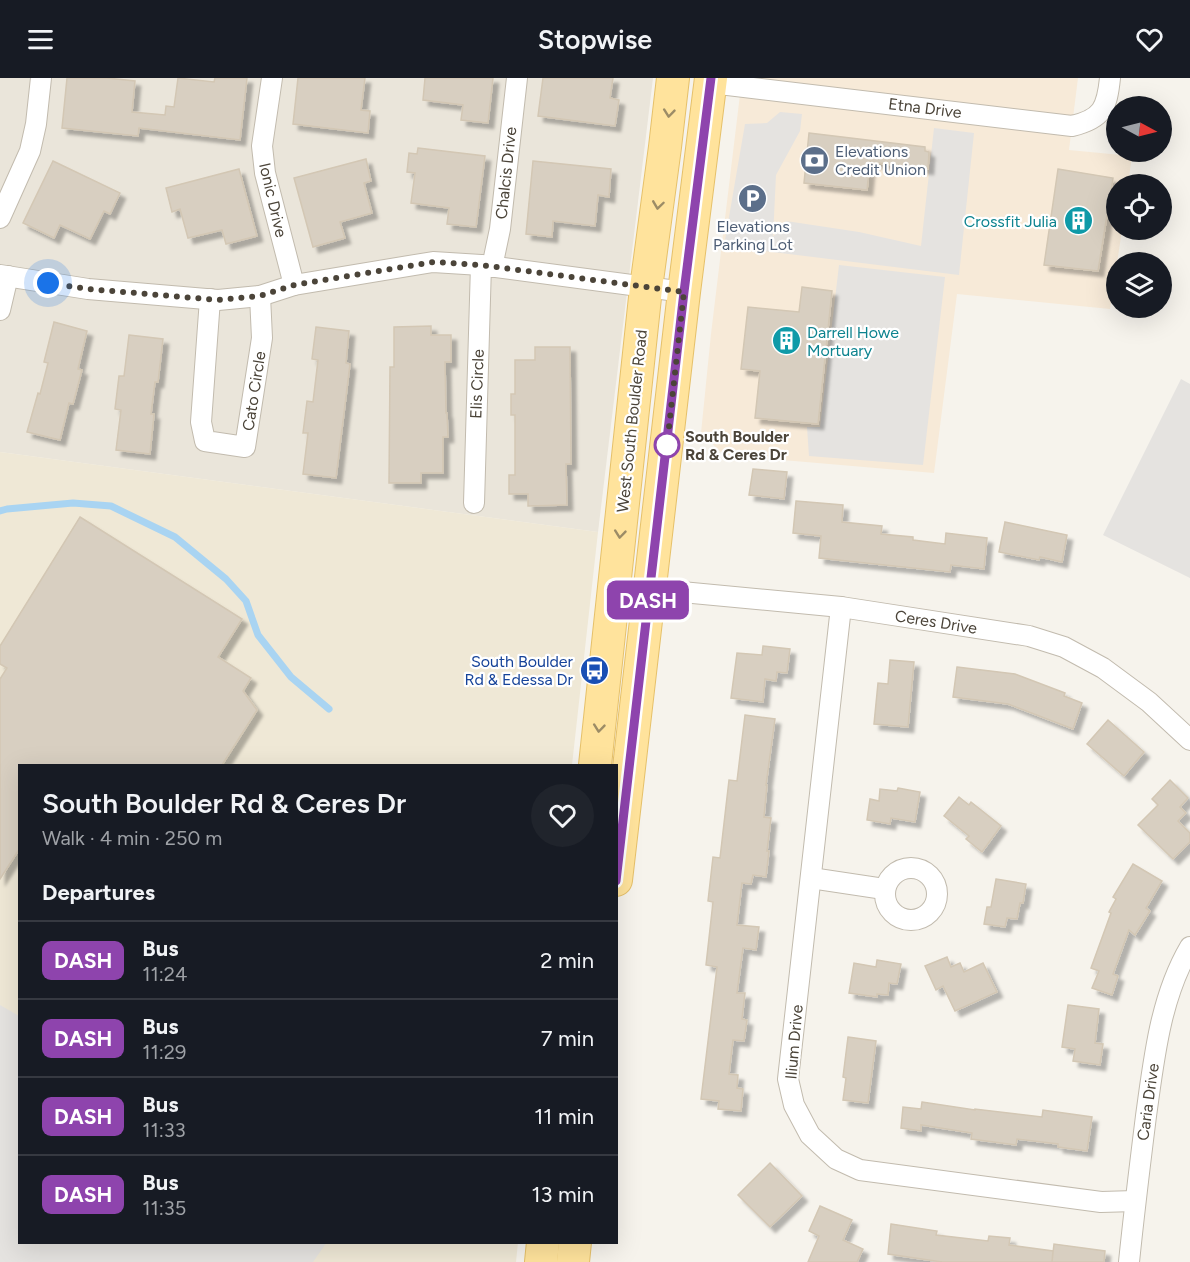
<!DOCTYPE html>
<meta charset="utf-8">
<style>
:root{--surface:#171b24;--page:#20242c;--text:#f1f3f6;--muted:#9ea1a6;--line:#363941}
body{margin:0;font-family:Figtree,sans-serif;background:var(--page);color:var(--text);height:100vh;display:flex;flex-direction:column;font-size:22px;white-space:nowrap}
*{box-sizing:border-box;margin:0}
p{font-size:20px;color:var(--muted)}
.icon{flex:none;width:33px;height:33px;fill:none;stroke:currentColor;stroke-width:2;stroke-linecap:round;stroke-linejoin:round}
.map{position:relative;flex:1;overflow:hidden}
.side{position:absolute;left:18px;top:686px;width:600px;height:480px;display:flex;flex-direction:column;background:var(--surface);border-radius:0px;box-shadow:0 6px 24px #0002}
.side>*{flex:none}
.badge{padding:0 12px;border-radius:9px;font-size:21px;line-height:39px}
.needle{width:39px;rotate:97deg}
.fabs{position:absolute;left:1106px;top:18px;display:grid;gap:12px}
.fabs a{display:grid;place-items:center;width:66px;height:66px;border-radius:50%;background:var(--surface);box-shadow:0 6px 24px #0002;font-size:30px}
.you{position:absolute;width:30px;height:30px;margin:-15px;border:4px solid #fff;border-radius:50%;background:#1a73e8;box-shadow:0 0 0 9px #1a73e833}
.map>.badge{position:absolute;translate:-50% -50%;box-shadow:0 0 0 3px #fff}
h2{padding:0 24px;font-size:22px;line-height:54px}
.round{display:grid;place-items:center;flex:none;width:63px;height:63px;border-radius:32px;background:var(--page)}
.headline{display:flex;align-items:center;justify-content:space-between;height:102px;padding:0 24px}
h1{font-size:28px;font-weight:600;line-height:45px}
ul{padding:0;list-style:none}
li{display:flex;align-items:center;gap:18px;height:78px;padding:0 24px;border-top:2px solid var(--line)}
li div{flex:1}
li b{display:block;font-size:22px}
li em{font-style:normal}
li .badge{min-width:66px;font-weight:700;text-align:center}
header{display:flex;justify-content:space-between;align-items:center;height:78px;padding:0 24px;background:var(--surface);font-size:27px;font-weight:600}
.map>svg:first-child{display:block}
.residential{fill:#eae5da}
.commercial{fill:#f7ead8}
.education{fill:#efe8d6}
.parking{fill:#e5e3e0}
.lines{fill:none;stroke-linecap:round;stroke-linejoin:round}
.stream{stroke:#a9d4f2;stroke-width:7}
.building{fill:#d8cfc1;stroke:#d3c7b4;stroke-width:1.5;filter:url(#shadow)}
.minor-casing{stroke:#c2bbae;stroke-width:22}
.primary-casing{stroke:#e6c16a;stroke-width:34}
.minor{stroke:#fff;stroke-width:20}
.primary{stroke:#ffe39c;stroke-width:32}
.oneway{stroke:#9c8c66}
.line-casing{stroke:#fff;stroke-width:14}
.line{stroke:#8e44ad;stroke-width:9}
.walk{stroke:#4b4439;stroke-width:6;stroke-dasharray:0 10.8}
.stop-dot{fill:#fff;stroke:#8e44ad;stroke-width:3}
.labels{text-anchor:middle;dominant-baseline:central;stroke-width:4.5;stroke-linejoin:round;paint-order:stroke}
.street-label{font-size:16px;fill:#4b4439;stroke:#fff}
.service-label{font-size:16px;fill:#4e5e75;stroke:#fff;text-anchor:start}
.culture-label{font-size:16px;fill:#0d838f;stroke:#fff;text-anchor:end}
.stop-label{font-size:16px;font-weight:bold;fill:#4b4439;stroke:#fff;text-anchor:start}
.transit-label{font-size:16px;fill:#164399;stroke:#fff;text-anchor:end}
</style>
<header><svg class="icon" aria-label="menu" viewBox="0 0 24 24"><path d="M4 6h16M4 12h16M4 18h16"/></svg>Stopwise<svg class="icon" aria-label="heart" viewBox="0 0 24 24"><path d="M12 20l-8-8c-3-5 5-10 8-4 3-6 11-1 8 4z"/></svg></header>
<div class="map">
<svg width="1190" height="1184" viewBox="0 0 1190 1184">
<defs>
<filter id="shadow"><feDropShadow dx="5.5" dy="5.5" stdDeviation="1.5" flood-color="#0004"/></filter>
</defs>
<rect width="100%" height="100%" fill="#f6f3ec"/>
<polygon class="residential" points="0,0 653,0 598,454 0,374"/>
<polygon class="commercial" points="742,0 1078,0 1069,72 1132,78 1128,106 1116,106 1116,152 1122,152 1110,231 957,216 934,395 724,377 701,355 711,256"/>
<polygon class="education" points="0,374 598,454 572,687 20,687 20,1164 518,1164 516,1184 0,1184"/>
<g class="parking">
<polygon points="780,34 802,36 800,53 776,97 773,159 786,143 859,154 921,168 934,50 974,55 959,197 724,168 745,46 767,45"/>
<polygon points="839,187 945,199 923,387 809,378 807,349 820,349"/>
<polygon points="1181,301 1190,306 1190,500 1103,457"/>
<polygon points="0,927 19,938 20,1164 327,1164 313,1184 0,1184"/>
</g>
<g class="lines">
<polyline class="stream" points="0,433 7,431 73,425 111,428 175,459 226,501 246,523 258,557 291,599 329,631"/>
</g>
<g class="building">
<polygon points="67,0 107,0 135,3 132,34 165,37 166,28 174,29 178,0 214,4 215,0 247,0 240,62 139,50 138,58 62,50"/>
<polygon points="298,0 365,0 361,32 370,33 368,55 293,46"/>
<polygon points="425,0 493,0 488,45 461,42 463,27 423,22"/>
<polygon points="543,0 613,0 610,20 619,22 615,48 538,38"/>
<polygon points="809,55 925,69 925,73 929,74 928,91 870,84 867,112 804,105"/>
<polygon points="418,70 485,78 476,149 447,146 449,130 411,125 415,95 407,94 409,75 417,76"/>
<polygon points="366,81 371,103 364,105 372,135 340,144 345,160 313,169 294,100"/>
<polygon points="53,83 120,115 110,136 104,133 90,161 60,147 54,160 23,145"/>
<polygon points="533,83 611,91 609,119 598,117 595,148 553,143 552,159 526,156"/>
<polygon points="239,91 257,158 226,166 222,152 188,160 180,131 172,134 166,110"/>
<polygon points="1058,91 1113,100 1098,193 1044,187"/>
<polygon points="802,209 832,213 818,346 755,340 760,293 741,291 748,229 799,234"/>
<polygon points="54,244 87,253 78,291 82,292 73,326 69,325 60,362 27,354 38,315 40,316 48,285 44,284"/>
<polygon points="431,248 431,257 451,257 451,284 445,284 446,335 447,335 448,359 443,359 443,395 421,395 421,405 389,405 390,289 394,289 394,249"/>
<polygon points="316,249 349,253 346,285 350,286 336,400 303,396 308,355 303,355 307,323 313,324 318,282 312,281"/>
<polygon points="129,257 163,261 158,304 155,304 151,336 154,336 150,376 116,372 121,332 115,331 119,298 124,298"/>
<polygon points="535,269 570,269 571,386 566,386 567,427 528,428 528,416 509,416 509,397 515,397 515,337 511,337 511,316 515,316 515,282 535,282"/>
<polygon points="753,391 787,394 784,421 749,417"/>
<polygon points="796,423 843,427 842,444 882,448 881,456 913,459 913,462 945,466 946,455 987,460 984,491 951,487 950,494 819,480 821,458 793,455"/>
<polygon points="80,439 242,541 218,579 251,600 243,613 257,632 222,687 20,687 20,770 0,801 0,601 7,590 0,586 0,568"/>
<polygon points="1005,444 1067,457 1062,484 1040,479 1039,482 999,474"/>
<polygon points="763,568 790,571 787,595 777,594 776,603 765,601 763,624 731,620 737,575 762,577"/>
<polygon points="890,582 914,584 908,649 874,646 878,605 888,606"/>
<polygon points="957,589 1015,596 1065,615 1064,618 1082,625 1073,651 1008,626 953,619"/>
<polygon points="745,637 775,641 766,707 767,707 764,739 771,740 767,773 769,773 766,799 753,797 751,806 742,805 737,847 759,849 756,872 743,870 737,915 745,915 742,941 747,942 744,963 733,962 729,996 738,997 737,1010 743,1011 741,1033 718,1031 719,1023 701,1021 717,889 706,887 713,824 708,823 713,779 720,780 729,702 737,703"/>
<polygon points="1108,642 1144,674 1124,698 1087,666"/>
<polygon points="1170,702 1188,720 1180,729 1186,735 1178,743 1190,755 1190,764 1173,781 1138,747 1158,727 1152,721"/>
<polygon points="898,710 920,714 915,744 891,740 890,746 867,742 870,721 879,723 880,711 897,713"/>
<polygon points="959,719 969,727 971,724 1001,748 982,774 966,761 969,758 944,738"/>
<polygon points="1133,786 1162,803 1146,830 1150,833 1135,857 1129,852 1113,896 1118,898 1112,917 1092,910 1099,893 1091,890 1111,835 1109,834 1116,821 1113,819"/>
<polygon points="996,801 1026,806 1023,825 1020,825 1017,841 1007,840 1005,849 984,846 987,829 991,829"/>
<polygon points="947,879 951,889 960,885 964,894 983,885 997,914 955,933 943,908 936,912 925,888"/>
<polygon points="877,882 901,886 897,906 889,905 888,917 877,916 877,919 849,915 854,885 876,889"/>
<polygon points="1068,927 1099,931 1095,965 1103,966 1100,987 1073,983 1075,971 1062,969"/>
<polygon points="848,959 876,963 868,1025 843,1022 846,1000 843,999"/>
<polygon points="922,1024 975,1032 975,1031 1042,1039 1043,1032 1092,1039 1087,1073 1058,1069 1058,1066 1017,1061 1016,1067 971,1061 972,1055 921,1047 921,1053 901,1050 903,1029 921,1031"/>
<polygon points="770,1085 802,1118 770,1149 738,1117"/>
<polygon points="820,1128 852,1142 843,1162 863,1171 857,1184 808,1184 819,1158 809,1153"/>
<polygon points="891,1146 937,1153 936,1157 988,1163 989,1158 1010,1160 1009,1167 1053,1173 1052,1184 1054,1166 1105,1173 1104,1184 942,1184 888,1176"/>
</g>
<g class="lines">
<defs>
<g id="minor">
<polyline points="272,0 262,68 265,95 294,207"/>
<path d="M711 5 1072 48C1102 41 1107 30 1110 0"/>
<polyline points="0,140 30,73 36,46 41,0"/>
<polyline points="492,189 500,151 517,0"/>
<polyline points="0,197 88,211 218,222 260,218 294,207 433,184 481,187 684,214"/>
<polyline points="210,221 201,344 205,363 245,369 262,260 260,218"/>
<polyline points="0,232 8,198"/>
<polyline points="474,425 481,187"/>
<polyline points="650,511 841,529 1029,558 1064,569 1103,590 1149,624 1190,662"/>
<polyline points="841,529 788,1001 794,1027 810,1057 836,1081 860,1092 1101,1124 1135,1123"/>
<circle cx="911" cy="816" r="26"/>
<polyline points="811,800 884,811"/>
<path d="M1129 1184C1134 1135 1140 1086 1146 1038 1154 981 1160 920 1190 869"/>
</g>
<g id="primary">
<polyline points="595,687 646,210 665,69 673,0"/>
<polyline points="616,802 684,214 711,0"/>
<polyline points="541,1184 543,1164"/>
<polyline points="573,1184 575,1164"/>
</g>
</defs>
<use href="#minor" class="minor-casing"/>
<use href="#primary" class="primary-casing"/>
<use href="#minor" class="minor"/>
<use href="#primary" class="primary"/>
</g>
<defs><path id="oneway-chevron" d="M-2-3.5L2.5 0L-2 3.5" fill="none" stroke-width="1.6" stroke-linecap="round" stroke-linejoin="round" transform="scale(1.5)"/></defs>
<g class="oneway">
<use href="#oneway-chevron" transform="translate(669 35) rotate(96)"/>
<use href="#oneway-chevron" transform="translate(658 127) rotate(98)"/>
<use href="#oneway-chevron" transform="translate(620 456) rotate(96)"/>
<use href="#oneway-chevron" transform="translate(599 650) rotate(96)"/>
</g>
<g class="lines">
<defs>
<polyline id="line" points="616,803 684,214 711,0"/>
</defs>
<use href="#line" class="line-casing"/>
<use href="#line" class="line"/>
<polyline class="walk" points="48,205 88,211 218,222 260,218 294,207 433,184 481,187 684,214 667,367"/>
</g>
<defs>
<symbol id="bank-disc" viewBox="-11 -11 22 22"><circle r="9.5" fill="#5c6f8a" stroke="#fff"/><path d="M-6-4H6V4H-6ZM0-2.3a2.3 2.3 0 1 0 0 4.6a2.3 2.3 0 1 0 0-4.6Z" fill="#fff"/></symbol>
<symbol id="parking-disc" viewBox="-11 -11 22 22"><circle r="9.5" fill="#5c6f8a" stroke="#fff"/><path d="M-3.5-5.5H1a3.5 3.5 0 0 1 0 7H-1V5.5H-3.5ZM-1-3.4V-.6H.8a1.4 1.4 0 0 0 0-2.8Z" fill="#fff"/></symbol>
<symbol id="building-disc" viewBox="-11 -11 22 22"><circle r="9.5" fill="#0f9aa8" stroke="#fff"/><path d="M-4-6H4V6H1V3H-1V6H-4ZM-2.5-4.3h1.7v1.8h-1.7ZM.8-4.3h1.7v1.8H.8ZM-2.5-1h1.7V.8h-1.7ZM.8-1h1.7V.8H.8Z" fill="#fff"/></symbol>
<symbol id="bus-disc" viewBox="-11 -11 22 22"><circle r="9.5" fill="#1a4fb4" stroke="#fff"/><path d="M-5-6H5V4H4V6H2V4H-2V6H-4V4H-5ZM-3.5-4V0h7V-4ZM-3.5 1.2v1.5H-2V1.2ZM2 1.2v1.5H3.5V1.2Z" fill="#fff"/></symbol>
</defs>
<g fill-rule="evenodd">
<use href="#bank-disc" x="798" y="66" width="33" height="33"/>
<use href="#parking-disc" x="736" y="104" width="33" height="33"/>
<use href="#building-disc" x="1062" y="126" width="33" height="33"/>
<use href="#building-disc" x="770" y="246" width="33" height="33"/>
<use href="#bus-disc" x="578" y="576" width="33" height="33"/>
</g>
<circle class="stop-dot" cx="667" cy="367" r="12"/>
<g class="labels">
<g class="street-label">
<text transform="translate(925 30) rotate(7)">Etna Drive</text>
<text transform="translate(506 95) rotate(-84)">Chalcis Drive</text>
<text transform="translate(273 122) rotate(77)">Ionic Drive</text>
<text transform="translate(477 306) rotate(-88)">Elis Circle</text>
<text transform="translate(254 313) rotate(-81)">Cato Circle</text>
<text transform="translate(632 343) rotate(-84)">West South Boulder Road</text>
<text transform="translate(936 544) rotate(9)">Ceres Drive</text>
<text transform="translate(794 964) rotate(-85)">Ilium Drive</text>
<text transform="translate(1148 1024) rotate(-82)">Caria Drive</text>
</g>
<g class="service-label">
<text x="835" y="73">Elevations<tspan x="835" dy="18">Credit Union</tspan></text>
<text x="753" y="148" text-anchor="middle">Elevations<tspan x="753" dy="18">Parking Lot</tspan></text>
</g>
<g class="culture-label">
<text x="1057" y="143">Crossfit Julia</text>
<text x="807" y="254" text-anchor="start">Darrell Howe<tspan x="807" dy="18">Mortuary</tspan></text>
</g>
<g class="stop-label">
<text x="685" y="358">South Boulder<tspan x="685" dy="18">Rd &amp; Ceres Dr</tspan></text>
</g>
<g class="transit-label">
<text x="573" y="583">South Boulder<tspan x="573" dy="18">Rd &amp; Edessa Dr</tspan></text>
</g>
</g>
</svg>
<div class="fabs">
<a><svg class="needle" viewBox="-14 -14 28 28"><path d="M0-13l5 13h-10z" fill="#e53935"/><path d="M0 13l5-13h-10z" fill="#9ea1a6"/></svg></a>
<a><svg class="icon" aria-label="locate" viewBox="0 0 24 24"><circle cx="12" cy="12" r="6"/><path d="M12 2v4M12 18v4M2 12h4M18 12h4"/></svg></a>
<a><svg class="icon" aria-label="layers" viewBox="0 0 24 24"><path d="M12 4l9 5-9 5-9-5zM3 14l9 5 9-5"/></svg></a>
</div>
<div class="you" style="left:48px;top:205px"></div>
<b class="badge" style="left:648px;top:522px;background:#8e44ad;color:#fff">DASH</b>
<section class="side">
<div class="headline"><div><h1>South Boulder Rd &amp; Ceres Dr</h1><p>Walk · 4 min · 250 m</p></div><a class="round"><svg class="icon" aria-label="heart" viewBox="0 0 24 24"><path d="M12 20l-8-8c-3-5 5-10 8-4 3-6 11-1 8 4z"/></svg></a></div>
<h2>Departures</h2>
<ul>
<li><span class="badge" style="background:#8e44ad;color:#fff">DASH</span><div><b>Bus</b><p>11:24</p></div><em>2 min</em></li>
<li><span class="badge" style="background:#8e44ad;color:#fff">DASH</span><div><b>Bus</b><p>11:29</p></div><em>7 min</em></li>
<li><span class="badge" style="background:#8e44ad;color:#fff">DASH</span><div><b>Bus</b><p>11:33</p></div><em>11 min</em></li>
<li><span class="badge" style="background:#8e44ad;color:#fff">DASH</span><div><b>Bus</b><p>11:35</p></div><em>13 min</em></li>
</ul>
</section>
</div>
